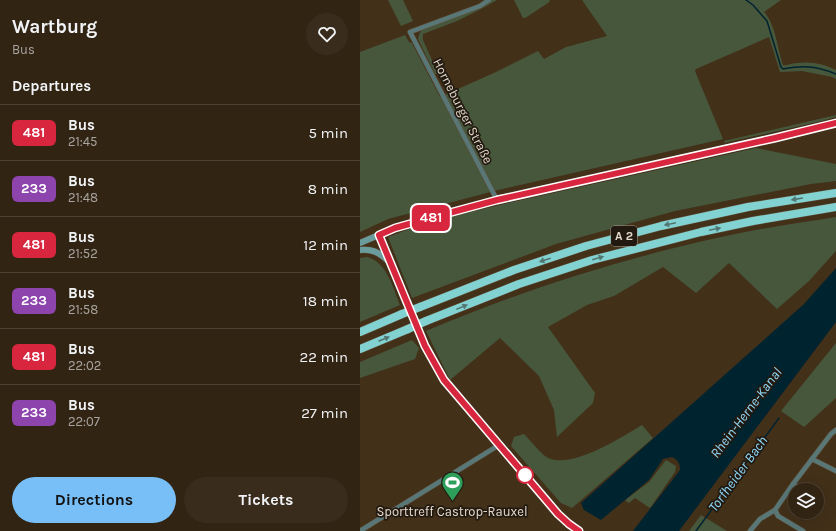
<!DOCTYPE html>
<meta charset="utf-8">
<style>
:root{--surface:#322413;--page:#3a2c1c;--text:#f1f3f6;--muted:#a8a4a0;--line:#4d4133;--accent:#78bff7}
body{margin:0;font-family:Karla,sans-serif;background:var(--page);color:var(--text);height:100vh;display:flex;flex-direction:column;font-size:15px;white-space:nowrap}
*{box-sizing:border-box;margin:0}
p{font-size:13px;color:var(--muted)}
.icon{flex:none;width:22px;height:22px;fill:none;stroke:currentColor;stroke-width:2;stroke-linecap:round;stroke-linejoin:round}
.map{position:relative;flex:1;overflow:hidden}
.details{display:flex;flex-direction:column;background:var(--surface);width:360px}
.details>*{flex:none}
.badge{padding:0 8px;border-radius:6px;font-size:14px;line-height:26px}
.tools{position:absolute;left:428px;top:483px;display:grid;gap:8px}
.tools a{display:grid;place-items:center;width:36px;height:36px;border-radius:50%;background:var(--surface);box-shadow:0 4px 16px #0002,0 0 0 1px var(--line);font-size:20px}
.map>.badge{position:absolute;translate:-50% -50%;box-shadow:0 0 0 2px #fff}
h2{padding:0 12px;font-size:15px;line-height:36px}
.round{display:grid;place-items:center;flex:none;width:42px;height:42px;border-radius:21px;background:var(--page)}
.headline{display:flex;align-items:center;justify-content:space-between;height:68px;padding:0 12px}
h1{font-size:19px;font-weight:700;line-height:30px}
.action{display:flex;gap:8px;margin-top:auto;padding:8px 12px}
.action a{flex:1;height:46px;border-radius:24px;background:var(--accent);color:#111;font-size:16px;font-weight:700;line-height:46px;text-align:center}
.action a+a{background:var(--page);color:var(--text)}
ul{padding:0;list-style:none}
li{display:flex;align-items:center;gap:12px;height:56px;padding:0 12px;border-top:1px solid var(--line)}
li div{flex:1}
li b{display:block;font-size:15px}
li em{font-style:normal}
li .badge{min-width:44px;font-weight:700;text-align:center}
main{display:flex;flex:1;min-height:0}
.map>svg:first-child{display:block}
.green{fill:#47573c}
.water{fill:#002330}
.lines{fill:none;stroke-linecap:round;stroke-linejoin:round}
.stream{stroke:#002330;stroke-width:1.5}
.minor-casing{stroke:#5f4e39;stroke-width:5.5}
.secondary-casing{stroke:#5f4e39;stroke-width:7}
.motorway-casing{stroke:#5f4e39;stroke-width:9}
.minor{stroke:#587776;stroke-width:4.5}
.secondary{stroke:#6a9c9c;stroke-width:6}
.motorway{stroke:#83d2d2;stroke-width:8}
.motorway-bridge-casing{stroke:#5f4e39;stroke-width:9;stroke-linecap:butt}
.motorway-bridge{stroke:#83d2d2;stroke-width:8}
.oneway{fill:#527671}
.line-casing{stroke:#fff;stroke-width:9}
.line{stroke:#d7263d;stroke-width:6}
.stop-dot{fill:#fff;stroke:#d7263d;stroke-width:2}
.labels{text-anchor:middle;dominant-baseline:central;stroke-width:3.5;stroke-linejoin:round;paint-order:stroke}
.shield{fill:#221a10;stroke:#aaa093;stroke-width:1}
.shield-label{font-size:12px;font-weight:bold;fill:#e4d9cb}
.street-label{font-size:13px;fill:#e4d9cb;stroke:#221a10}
.poi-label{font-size:13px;fill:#e4d9cb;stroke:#221a10}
.water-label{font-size:14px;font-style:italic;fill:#8fd8f9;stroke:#221a10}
</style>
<main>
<section class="details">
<div class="headline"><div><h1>Wartburg</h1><p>Bus</p></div><a class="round"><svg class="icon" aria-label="heart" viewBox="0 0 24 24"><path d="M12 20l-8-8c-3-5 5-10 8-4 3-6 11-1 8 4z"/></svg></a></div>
<h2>Departures</h2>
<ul>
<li><span class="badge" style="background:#d7263d;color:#fff">481</span><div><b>Bus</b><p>21:45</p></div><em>5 min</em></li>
<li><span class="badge" style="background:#8e44ad;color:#fff">233</span><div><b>Bus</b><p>21:48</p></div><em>8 min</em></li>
<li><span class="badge" style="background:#d7263d;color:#fff">481</span><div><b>Bus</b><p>21:52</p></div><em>12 min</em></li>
<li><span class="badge" style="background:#8e44ad;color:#fff">233</span><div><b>Bus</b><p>21:58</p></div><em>18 min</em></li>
<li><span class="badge" style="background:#d7263d;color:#fff">481</span><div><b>Bus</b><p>22:02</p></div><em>22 min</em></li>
<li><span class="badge" style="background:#8e44ad;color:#fff">233</span><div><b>Bus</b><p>22:07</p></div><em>27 min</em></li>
</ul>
<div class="action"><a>Directions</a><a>Tickets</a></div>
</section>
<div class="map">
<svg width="476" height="531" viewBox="0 0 476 531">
<rect width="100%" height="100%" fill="#423019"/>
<g class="green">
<polygon points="28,0 43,0 53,21 41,26"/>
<polygon points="132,0 137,0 125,7 97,21 63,34 63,40 78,74 75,74 58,39 60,32 63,29 120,7"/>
<polygon points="154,0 189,0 190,1 188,3 165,18 163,18"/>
<path d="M222 0H421L404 12C416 25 417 48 423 65 427 66 433 63 438 63 450 61 465 64 476 70V79L472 77 442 71 420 72 409 37 336 69 335 71 363 139 138 190 28 219 0 232V52L45 35 49 42 52 43 80 97 136 72 178 51 184 59 206 47 247 36Z"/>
<polygon points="476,115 476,117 462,121 368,142 365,143 364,141"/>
<polygon points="396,148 476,164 476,181 451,184 315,211 196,244 52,298 28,237 68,222 148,203"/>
<path d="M476 217V250L475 252 449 281 417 309 369 263 336 293 303 267 254 296 227 305 188 327 235 393 233 403 197 437 194 410 179 376 140 338 90 380 66 331C163 290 263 258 366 236 402 228 439 223 476 217Z"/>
<path d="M7 257C27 262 33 288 40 305L0 322V258Z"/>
<polygon points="52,340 59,348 55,359 0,378 0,362"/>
<polygon points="476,343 476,398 444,427 421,411"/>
<path d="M282 425 293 438 212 508 201 503 151 446 154 437 164 434C169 439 182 455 188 458 213 469 260 438 282 425Z"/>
<polygon points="306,460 316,466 315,472 290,508 275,498 269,503 265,500 289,482"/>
<polygon points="341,515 367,531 329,531"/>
</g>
<path class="water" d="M476 268V322L319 531H273L320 470C320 463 318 460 312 457L303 459 289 480 241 520 224 510 221 503 444 304Z"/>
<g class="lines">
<g class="stream">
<path d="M386 0 393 5 407 21 421 67 423 69C444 65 456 66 476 74"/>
<polyline points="336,531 419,418"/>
</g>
<defs>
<g id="minor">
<polyline points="129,0 120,6 50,32 137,200"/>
<polyline points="452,459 476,471"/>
<polyline points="433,484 443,490"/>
<polyline points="457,499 460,501"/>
<polyline points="0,531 139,445"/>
<polyline points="390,531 400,519 415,510"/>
<polyline points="443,531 418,516 415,510 433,484 471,434 476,430"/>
</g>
<g id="secondary">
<polyline points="19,235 65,346 84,380 198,514 209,524 219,531"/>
<polyline points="0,243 35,228 137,200 402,141 476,123"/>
<path d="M0 250C12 249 19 252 27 260"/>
</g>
<g id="motorway">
<polyline points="60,307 154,270 226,246 301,226 388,207 476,193"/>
<polyline points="66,321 159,284 232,260 341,232 393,221 476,207"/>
<polyline points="0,332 42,314"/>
<polyline points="0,349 48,329"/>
</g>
</defs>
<use href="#minor" class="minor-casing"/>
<use href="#secondary" class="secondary-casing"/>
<use href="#motorway" class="motorway-casing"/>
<use href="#minor" class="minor"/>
<use href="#secondary" class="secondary"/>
<use href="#motorway" class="motorway"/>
<defs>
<g id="motorway-bridge">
<polyline points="42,314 60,307"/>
<polyline points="48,329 66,321"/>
</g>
</defs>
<use href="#motorway-bridge" class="motorway-bridge-casing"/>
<use href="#motorway-bridge" class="motorway-bridge"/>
</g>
<defs><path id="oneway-solid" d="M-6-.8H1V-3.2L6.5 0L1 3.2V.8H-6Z"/></defs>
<g class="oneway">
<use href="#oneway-solid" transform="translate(437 199) rotate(171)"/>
<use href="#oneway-solid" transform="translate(310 224) rotate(168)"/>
<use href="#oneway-solid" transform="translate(355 229) rotate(-12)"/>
<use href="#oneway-solid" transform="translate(238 258) rotate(-16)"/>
<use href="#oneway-solid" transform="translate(185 260) rotate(162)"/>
<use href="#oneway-solid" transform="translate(102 307) rotate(-22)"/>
<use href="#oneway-solid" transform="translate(24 339) rotate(-23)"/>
</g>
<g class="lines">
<defs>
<polyline id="line" points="219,531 209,524 198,514 84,380 65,346 19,235 35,228 74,217 137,200 415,138 476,123"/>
</defs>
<use href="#line" class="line-casing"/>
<use href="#line" class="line"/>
</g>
<defs>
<symbol id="stadium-pin" viewBox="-11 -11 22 30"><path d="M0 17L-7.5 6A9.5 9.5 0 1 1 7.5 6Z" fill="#2e9e5b" stroke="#221a10"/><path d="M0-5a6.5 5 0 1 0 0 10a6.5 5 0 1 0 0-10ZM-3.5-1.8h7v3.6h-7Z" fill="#fff"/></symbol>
</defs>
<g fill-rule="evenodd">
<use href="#stadium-pin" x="80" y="470" width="25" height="34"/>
</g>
<circle class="stop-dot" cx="165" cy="475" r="8"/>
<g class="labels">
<rect class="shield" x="251" y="226" width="26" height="20" rx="3"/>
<g class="shield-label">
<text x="264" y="236">A 2</text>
</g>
<g class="street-label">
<text transform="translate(103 111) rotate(63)">Horneburger Straße</text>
</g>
<g class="poi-label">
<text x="92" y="511">Sporttreff Castrop-Rauxel</text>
</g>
<g class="water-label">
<text transform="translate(386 413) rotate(-53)">Rhein-Herne-Kanal</text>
<text transform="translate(378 474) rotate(-54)">Torfheider Bach</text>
</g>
</g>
</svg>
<div class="tools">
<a><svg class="icon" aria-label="layers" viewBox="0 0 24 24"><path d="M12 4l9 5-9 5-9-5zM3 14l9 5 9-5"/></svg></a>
</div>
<b class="badge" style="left:71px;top:218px;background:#d7263d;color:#fff">481</b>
</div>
</main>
